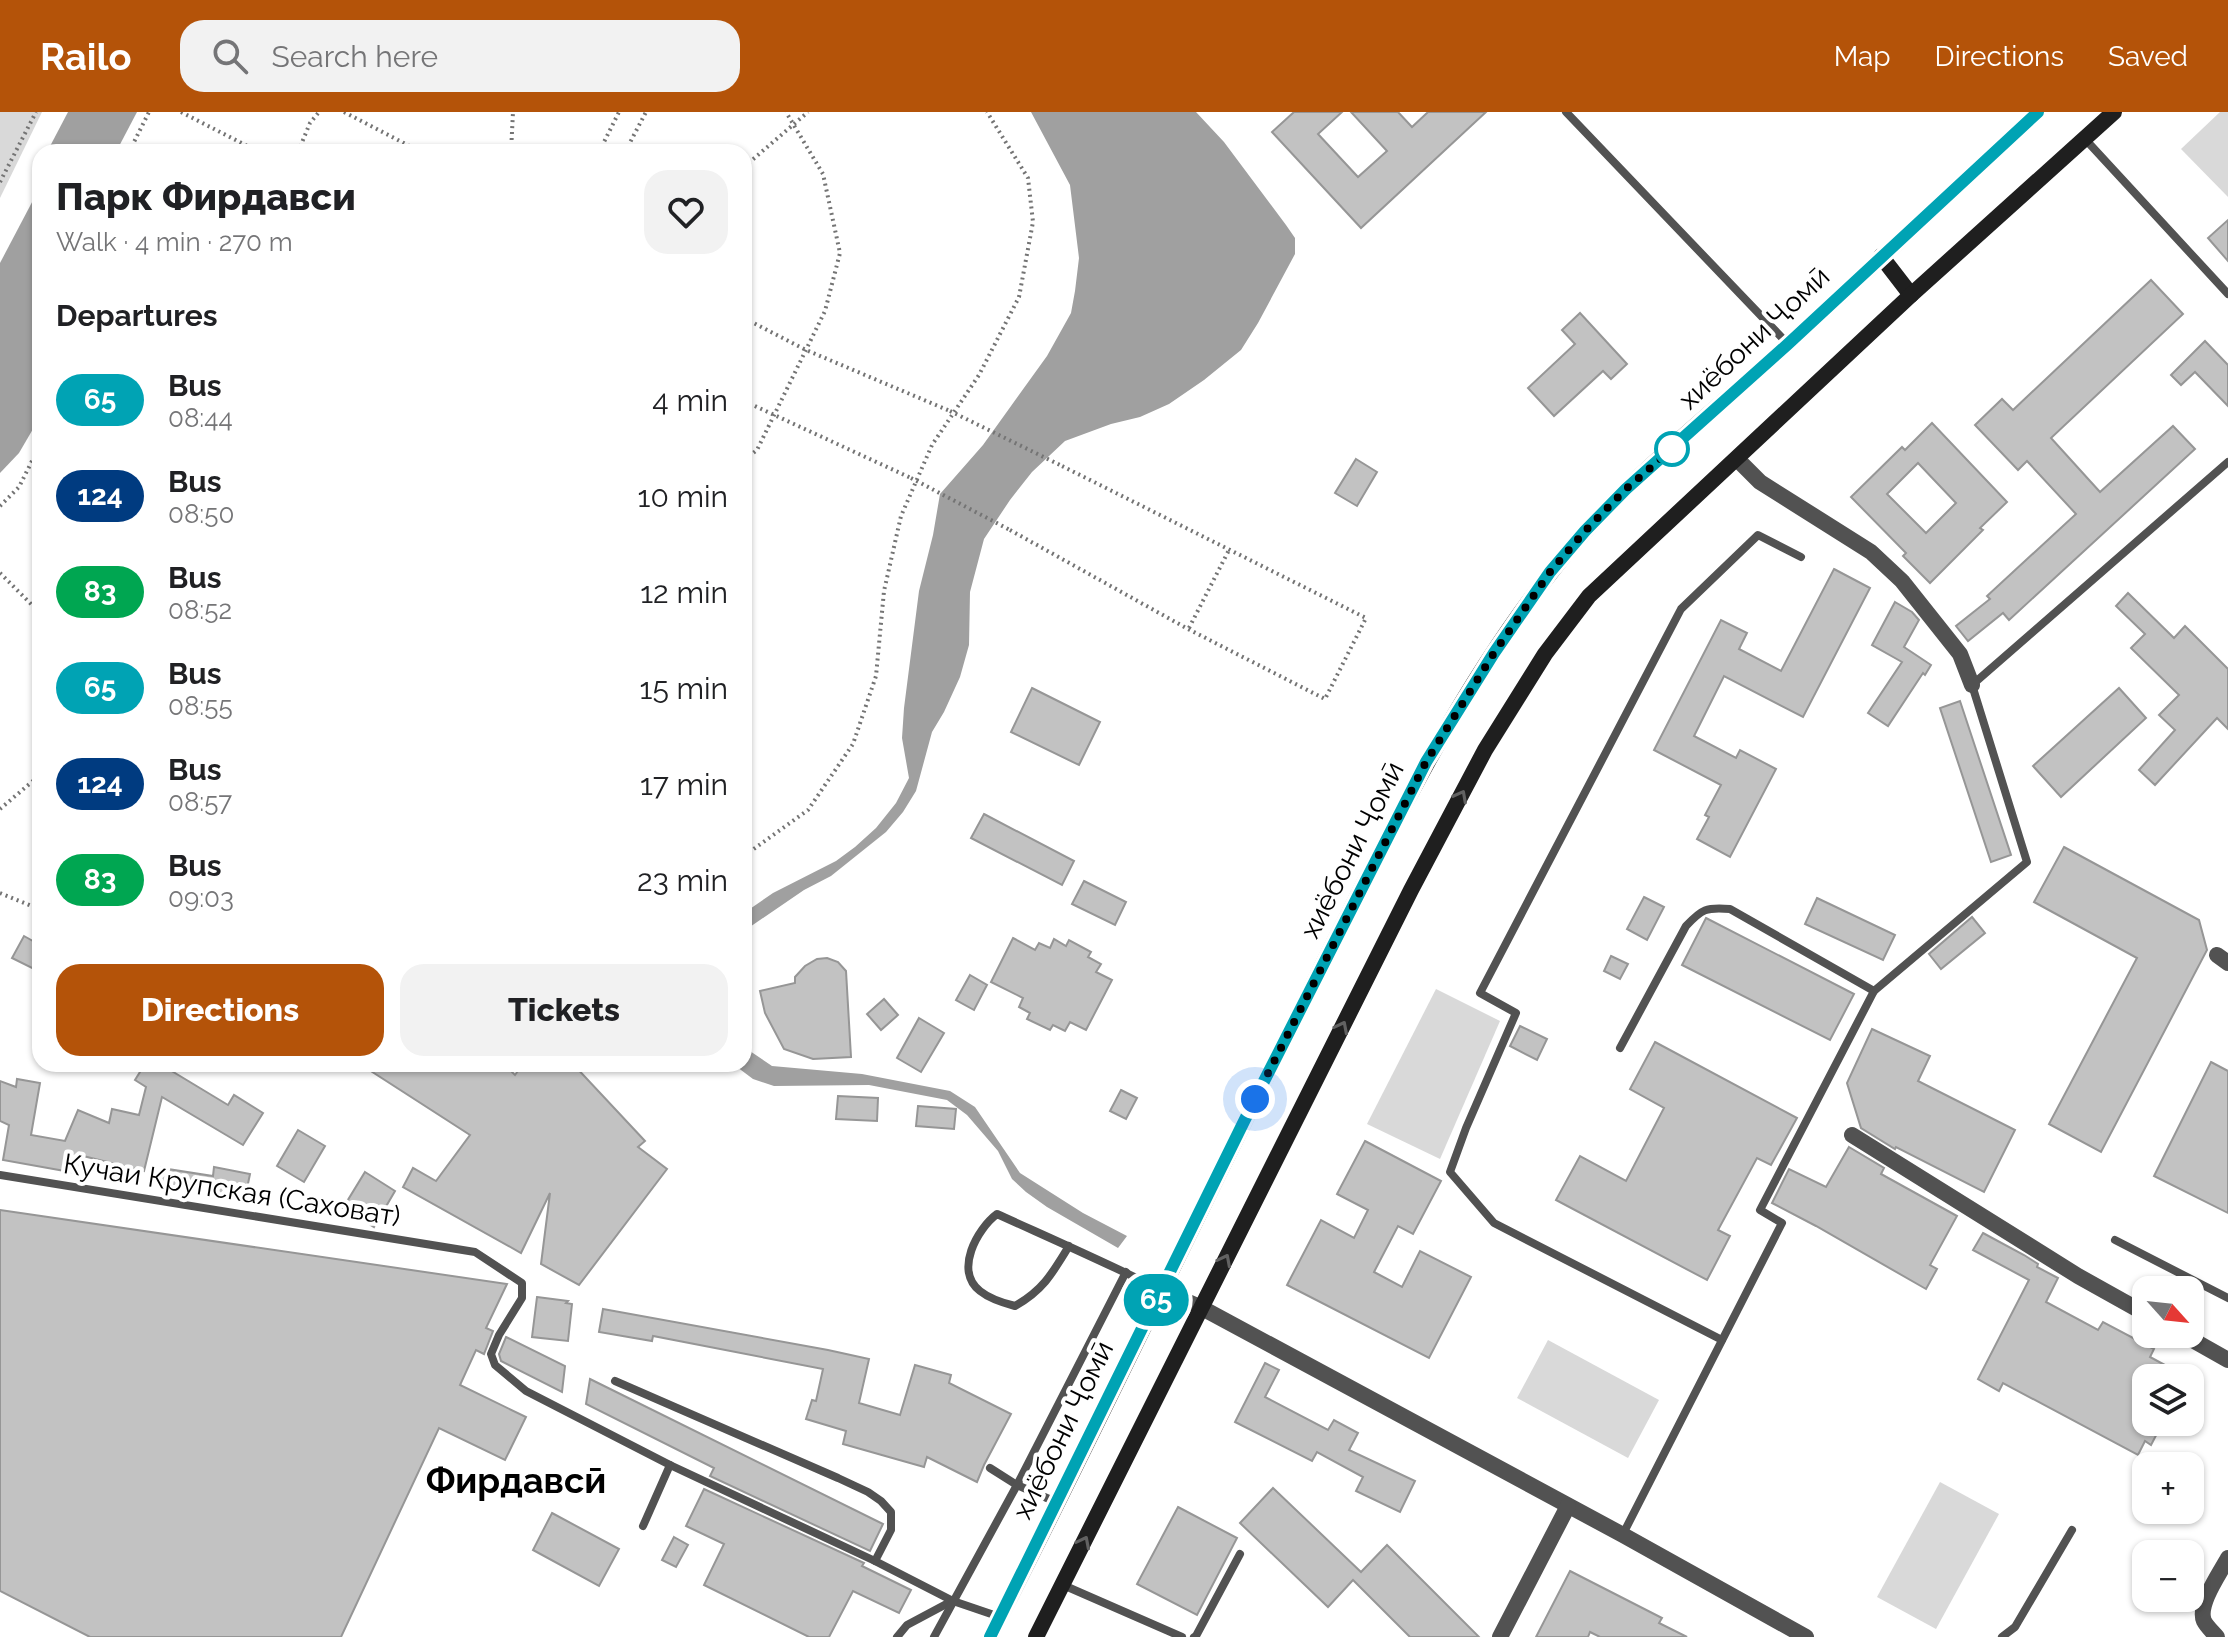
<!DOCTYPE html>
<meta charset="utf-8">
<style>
:root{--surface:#fff;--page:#f2f2f2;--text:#202124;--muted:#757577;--accent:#b45309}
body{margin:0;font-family:Raleway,sans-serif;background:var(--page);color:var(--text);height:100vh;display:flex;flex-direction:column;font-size:30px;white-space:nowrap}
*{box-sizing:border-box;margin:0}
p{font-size:26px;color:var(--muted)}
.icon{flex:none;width:44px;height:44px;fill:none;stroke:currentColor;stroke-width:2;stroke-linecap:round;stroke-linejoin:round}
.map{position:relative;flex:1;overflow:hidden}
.drawer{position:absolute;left:32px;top:32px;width:720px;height:928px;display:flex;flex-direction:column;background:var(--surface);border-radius:24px;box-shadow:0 2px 6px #0004}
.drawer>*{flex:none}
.badge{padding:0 16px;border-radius:26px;font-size:28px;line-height:52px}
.needle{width:52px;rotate:117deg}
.buttons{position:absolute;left:2132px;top:1164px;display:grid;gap:16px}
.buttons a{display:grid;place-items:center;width:72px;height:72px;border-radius:16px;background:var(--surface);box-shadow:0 2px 6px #0004;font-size:40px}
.you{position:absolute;width:40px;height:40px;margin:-20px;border:6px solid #fff;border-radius:50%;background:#1a73e8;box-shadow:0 0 0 12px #1a73e833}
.map>.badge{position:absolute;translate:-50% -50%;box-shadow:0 0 0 4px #fff}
h2{padding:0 24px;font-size:30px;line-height:72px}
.round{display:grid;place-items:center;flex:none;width:84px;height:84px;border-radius:24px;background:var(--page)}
.summary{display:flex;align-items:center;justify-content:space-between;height:136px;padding:0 24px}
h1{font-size:38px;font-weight:800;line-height:60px}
.action{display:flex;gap:16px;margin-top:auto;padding:16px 24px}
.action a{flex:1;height:92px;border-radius:24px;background:var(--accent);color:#fff;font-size:32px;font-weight:800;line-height:92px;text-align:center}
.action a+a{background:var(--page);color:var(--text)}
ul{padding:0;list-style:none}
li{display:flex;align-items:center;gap:24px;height:96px;padding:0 24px}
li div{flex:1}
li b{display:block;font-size:30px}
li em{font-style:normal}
li .badge{min-width:88px;font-weight:700;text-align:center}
header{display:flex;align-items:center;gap:48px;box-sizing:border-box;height:112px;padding:0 40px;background:var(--accent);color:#fff}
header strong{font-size:38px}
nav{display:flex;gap:44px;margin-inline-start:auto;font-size:28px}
.search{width:560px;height:72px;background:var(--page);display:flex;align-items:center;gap:20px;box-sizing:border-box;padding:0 28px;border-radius:24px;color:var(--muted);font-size:30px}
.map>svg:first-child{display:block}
.green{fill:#d9d9d9}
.water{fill:#a0a0a0}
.building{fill:#c2c2c2;stroke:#969696;stroke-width:2;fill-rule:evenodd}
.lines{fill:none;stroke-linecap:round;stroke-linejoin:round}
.path{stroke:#747474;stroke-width:4;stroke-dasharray:2 4;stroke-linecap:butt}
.lane{stroke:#525252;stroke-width:8}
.street{stroke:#525252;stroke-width:16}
.secondary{stroke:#1f1f1f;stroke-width:16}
.path-bridge{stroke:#747474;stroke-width:4;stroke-dasharray:2 4;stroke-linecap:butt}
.oneway{stroke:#626262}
.line-casing{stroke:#fff;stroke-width:18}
.line{stroke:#00a3b4;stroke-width:12}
.walk{stroke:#000;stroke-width:8;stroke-dasharray:0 14.4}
.stop-dot{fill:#fff;stroke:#00a3b4;stroke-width:4}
.labels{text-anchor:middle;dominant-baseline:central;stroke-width:8;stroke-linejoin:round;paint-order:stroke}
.street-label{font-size:28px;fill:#000;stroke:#fff}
.district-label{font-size:36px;font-weight:bold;fill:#000;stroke:#fff}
</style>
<header>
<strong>Railo</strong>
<div class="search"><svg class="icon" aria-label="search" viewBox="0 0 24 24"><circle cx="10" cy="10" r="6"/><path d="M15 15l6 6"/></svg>Search here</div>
<nav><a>Map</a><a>Directions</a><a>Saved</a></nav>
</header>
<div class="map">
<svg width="2228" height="1525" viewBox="0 0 2228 1525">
<rect width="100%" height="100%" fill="#fff"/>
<g class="green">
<polygon points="0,0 42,0 0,86"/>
<polygon points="2220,0 2228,0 2228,85 2181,37"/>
<polygon points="1436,877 1500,909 1440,1047 1367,1012"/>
<polygon points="1548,1228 1659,1288 1628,1346 1517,1286"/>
<polygon points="1940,1370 1999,1402 1936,1517 1877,1485"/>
</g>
<g class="water">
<polygon points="68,0 137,0 116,40 47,40"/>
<polygon points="1031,0 1196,0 1224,30 1286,113 1295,126 1295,142 1258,211 1241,238 1204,268 1169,292 1140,305 1111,312 1065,329 1032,360 1010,388 984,427 970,480 969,533 960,565 944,600 932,620 916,679 903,700 886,720 831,764 804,778 744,819 744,801 773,781 836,749 855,735 876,716 896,691 909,666 902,626 904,596 919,479 933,423 940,382 983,333 1047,244 1071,201 1075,179 1079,146 1070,73"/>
<polygon points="40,75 40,305 19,341 0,361 0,151"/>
<polygon points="744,935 772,954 862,962 950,979 975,995 1020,1061 1083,1101 1127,1124 1118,1136 1047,1095 1026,1080 1012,1067 998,1039 967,1003 947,988 869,973 774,974 753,967 733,952 744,952"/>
</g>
<g class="building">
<polygon points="1294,0 1342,0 1318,22 1358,65 1387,39 1351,0 1398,0 1412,15 1428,0 1486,0 1361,116 1272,20"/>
<polygon points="2228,108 2228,149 2208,126"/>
<polygon points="2151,168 2183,202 2051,326 2100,380 2173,314 2195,337 2009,508 2003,501 1968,529 1956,514 1990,487 1987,484 2076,402 2027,349 2018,358 1975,313 2002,287 2013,298"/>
<polygon points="1580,201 1627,252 1611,267 1603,259 1554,304 1528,276 1575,232 1562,218"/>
<polygon points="2205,229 2228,253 2228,294 2195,260 2181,273 2171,263"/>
<path d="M1932 311 2007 390 1980 416 1983 418 1930 471 1903 444 1906 441 1851 385 1902 335 1905 338ZM1918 351 1956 391 1926 421 1887 382Z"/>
<polygon points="1356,347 1377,360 1357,394 1335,381"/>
<polygon points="1834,457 1870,476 1803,605 1724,564 1694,624 1736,646 1740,638 1776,657 1730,745 1697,727 1709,705 1705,703 1721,673 1654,638 1721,508 1747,521 1739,537 1781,559"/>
<polygon points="2128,481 2174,526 2185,514 2228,557 2228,617 2217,606 2155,673 2139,658 2175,618 2159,603 2179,583 2131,536 2145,522 2116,494"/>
<polygon points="1895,490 1912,500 1919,508 1904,535 1931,553 1925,563 1923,561 1888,614 1868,601 1902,550 1872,533"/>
<polygon points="1032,576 1100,610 1079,653 1011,620"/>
<polygon points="2119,576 2146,606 2061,685 2033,654"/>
<polygon points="1960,589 2011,743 1991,750 1940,596"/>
<polygon points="984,702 1074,749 1062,773 971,726"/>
<polygon points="2064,735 2199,808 2207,838 2101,1040 2049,1012 2137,846 2034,790"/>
<polygon points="1084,769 1126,790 1115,813 1072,792"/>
<polygon points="1644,785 1664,795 1647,828 1627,817"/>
<polygon points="1817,786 1895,823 1883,848 1805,812"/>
<polygon points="1972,805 1985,821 1941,857 1929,842"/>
<polygon points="1706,806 1854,882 1830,928 1682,853"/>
<polygon points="24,824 40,833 40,860 12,846"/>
<polygon points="1013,826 1035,838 1039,831 1050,836 1054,827 1066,834 1069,828 1091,840 1088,845 1101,852 1096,860 1112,868 1086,918 1070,910 1065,919 1053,913 1050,918 1027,907 1030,901 1019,895 1023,886 991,870"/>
<polygon points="1611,844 1628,852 1620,867 1604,859"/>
<polygon points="827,846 838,850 846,859 851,945 813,947 784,937 765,901 760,879 795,871 795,865 805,854 817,847"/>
<polygon points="970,863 987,873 974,898 956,888"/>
<polygon points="884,887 898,903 881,918 867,902"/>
<polygon points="919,906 944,921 921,960 897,946"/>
<polygon points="1520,914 1547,927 1537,948 1510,934"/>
<polygon points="1872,917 1930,944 1918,969 2015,1018 1984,1080 1896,1035 1895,1037 1861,1016 1847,971"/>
<polygon points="1655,930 1797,1006 1771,1053 1757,1046 1718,1118 1730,1124 1707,1168 1556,1088 1580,1044 1626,1069 1664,996 1630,977"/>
<polygon points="2211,950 2228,959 2228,1101 2154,1064"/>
<polygon points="145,952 160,952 228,993 234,983 263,1001 243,1033 162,985 144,1059 79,1043 76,1061 3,1048 9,1013 0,1009 0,969 16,975 17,967 40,971 31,1023 65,1029 78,998 109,1011 112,997 139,1003 146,975 135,968"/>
<polygon points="360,952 504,952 515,963 523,952 573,952 645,1029 638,1035 667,1057 579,1173 541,1152 550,1081 521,1141 403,1075 413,1056 436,1069 470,1023"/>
<polygon points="1121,978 1137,986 1126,1007 1110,999"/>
<polygon points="838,984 878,986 877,1009 836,1007"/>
<polygon points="918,994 956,997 954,1017 916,1014"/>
<polygon points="298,1018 325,1034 304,1070 277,1054"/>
<polygon points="1365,1029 1441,1069 1413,1122 1398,1114 1374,1160 1402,1175 1420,1139 1471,1165 1429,1246 1287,1173 1321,1108 1354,1126 1368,1098 1337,1082"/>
<polygon points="1849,1035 1884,1056 1881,1062 1957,1104 1930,1153 1937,1157 1926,1177 1816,1114 1772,1091 1789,1057 1826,1075"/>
<polygon points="214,1055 250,1062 245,1086 158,1071 161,1056 213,1064"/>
<polygon points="365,1060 395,1079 374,1115 343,1096"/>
<polygon points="0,1098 507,1172 486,1216 493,1219 484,1242 476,1238 460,1273 526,1305 505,1348 439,1316 341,1525 90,1525 0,1479"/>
<polygon points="1983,1121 2024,1143 2038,1152 2037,1155 2058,1166 2046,1190 2098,1218 2103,1210 2154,1237 2150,1245 2189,1266 2146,1266 2146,1310 2163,1310 2151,1333 2145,1329 2138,1343 2003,1271 1999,1279 1978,1267 2029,1168 1973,1138"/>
<polygon points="537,1185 568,1189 566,1191 572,1192 568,1229 532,1225"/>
<polygon points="603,1197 828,1238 869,1247 859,1291 900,1303 915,1253 951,1263 949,1271 1011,1302 984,1353 977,1370 927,1345 924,1355 843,1332 846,1319 806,1307 812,1288 816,1289 823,1257 653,1224 652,1229 599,1220"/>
<polygon points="506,1225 565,1254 562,1280 501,1249 499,1242"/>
<polygon points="1265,1251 1279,1258 1265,1285 1328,1318 1334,1308 1358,1321 1349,1338 1415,1369 1400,1400 1356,1379 1363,1365 1317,1340 1312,1349 1235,1310"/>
<polygon points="590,1267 883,1412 870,1439 710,1364 714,1356 586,1292"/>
<polygon points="1273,1376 1361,1460 1387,1433 1479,1525 1410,1525 1353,1468 1328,1495 1240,1411"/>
<polygon points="704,1377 864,1451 862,1454 911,1478 899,1501 853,1479 829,1525 809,1525 704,1473 724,1432 686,1414"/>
<polygon points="1178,1395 1237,1426 1197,1503 1137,1472"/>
<polygon points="552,1401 619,1437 599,1474 533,1438"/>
<polygon points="674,1425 688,1433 676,1455 662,1448"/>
<polygon points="1570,1459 1662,1506 1659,1511 1687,1525 1600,1525 1590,1520 1588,1525 1536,1525"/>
</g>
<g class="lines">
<g class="path">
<polyline points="181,0 259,40"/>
<polyline points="344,0 421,40"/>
<polyline points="129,40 149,0"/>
<polyline points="298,40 310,11 319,0"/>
<polyline points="511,40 513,0"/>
<polyline points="599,40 619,0"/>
<polyline points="625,40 646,0"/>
<polyline points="744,55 808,0"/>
<polyline points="0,70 36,0"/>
<polyline points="744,206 806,238 950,299"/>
<polyline points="744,289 911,366"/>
<polyline points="744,348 757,338 825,199 840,141 823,62 786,0"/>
<polyline points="0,394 19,375 40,333"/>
<polyline points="1010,418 1188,517 1325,587 1366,506 1062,354"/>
<polyline points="0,461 40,501"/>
<polyline points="1189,516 1230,436"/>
<polyline points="0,697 40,663"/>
<polyline points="744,744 808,698 853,632 876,564 884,479 901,404 932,333 979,263 1019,185 1033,110 1028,66 987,0"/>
<polyline points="0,781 34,795"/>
</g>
<g class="lane">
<polyline points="1566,0 1788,232"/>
<polyline points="2085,27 2228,182"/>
<path d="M1620 936 1686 814C1702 797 1706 795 1730 797L1874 879"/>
<polyline points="0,1063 475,1140 522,1171 522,1186 499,1223 491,1242 495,1253 526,1279 670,1353 875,1449 953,1489 1000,1505"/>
<polyline points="2115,1128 2228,1186"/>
<path d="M1069 1134C1052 1162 1043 1178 1015 1194 1003 1191 990 1187 980 1179 954 1159 977 1117 997 1102 1052 1127 1107 1151 1161 1178"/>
<polyline points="1722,1228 1494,1111 1450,1060 1466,1016 1516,901 1480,881 1681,497 1758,423 1801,445"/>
<polyline points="615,1269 838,1366 868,1380 881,1389 891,1400 891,1418 875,1449"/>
<polyline points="990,1356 1017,1373 1056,1390"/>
<polyline points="643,1414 670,1353"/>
<polyline points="1623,1422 1782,1111 1760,1098 1874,879 2027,750 1972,573 2228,350"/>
<polyline points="1063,1473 1182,1525"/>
<polyline points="897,1525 907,1513 952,1489"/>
<polyline points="934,1525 1017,1373 1126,1160"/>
<polyline points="1194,1525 1196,1524 1240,1442"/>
<polyline points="2002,1525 2015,1515 2072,1418"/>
</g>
<g class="street">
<polyline points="1741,351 1760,370 1871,440 1902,469 1960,542 1972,573"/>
<polyline points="2217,843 2228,851"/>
<polyline points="1852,1023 2078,1164 2146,1202"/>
<polyline points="1161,1178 1202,1196 1623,1423 1806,1525"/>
<polyline points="2182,1222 2228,1248"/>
<polyline points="1500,1525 1568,1394"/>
<path d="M2217 1525C2213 1520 2207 1515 2204 1509 2197 1493 2220 1461 2228 1446"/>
</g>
<g class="secondary">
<polyline points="1881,144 1911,183"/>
<path d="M990 1525C1103 1304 1208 1079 1320 858 1390 721 1456 580 1552 459 1613 380 1694 316 1768 250 1859 168 1948 83 2038 0"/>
<polyline points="1036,1525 1411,778 1485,638 1545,542 1589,484 1911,183 2114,0"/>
</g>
<g class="path-bridge">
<polyline points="950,299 1062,354"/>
<polyline points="911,366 1010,418"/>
</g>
</g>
<defs><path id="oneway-chevron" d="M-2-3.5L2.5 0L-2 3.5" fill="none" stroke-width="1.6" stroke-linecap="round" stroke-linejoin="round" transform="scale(2)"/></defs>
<g class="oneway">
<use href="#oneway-chevron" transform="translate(1461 684) rotate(-62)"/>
<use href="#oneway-chevron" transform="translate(1342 915) rotate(-63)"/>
<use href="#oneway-chevron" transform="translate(1225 1148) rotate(-63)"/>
<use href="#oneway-chevron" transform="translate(1084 1430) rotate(-63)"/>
</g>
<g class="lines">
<defs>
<polyline id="line" points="990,1525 1255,987 1426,650 1494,541 1550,460 1585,419 1626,377 1788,232 2038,0"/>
</defs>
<use href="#line" class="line-casing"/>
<use href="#line" class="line"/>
<polyline class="walk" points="1255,987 1426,650 1494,541 1550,460 1585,419 1626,377 1672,337"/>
</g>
<circle class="stop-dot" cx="1672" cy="337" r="16"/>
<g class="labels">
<g class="street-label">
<text transform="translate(1754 226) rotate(-43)">хиёбони Ҷомӣ</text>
<text transform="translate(1352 738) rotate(-63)">хиёбони Ҷомӣ</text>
<text transform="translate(232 1078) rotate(9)">Кучаи Крупская (Саховат)</text>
<text transform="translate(1063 1318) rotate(-64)">хиёбони Ҷомӣ</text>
</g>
<g class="district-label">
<text x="516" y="1368">Фирдавсӣ</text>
</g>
</g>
</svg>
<div class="buttons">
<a><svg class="needle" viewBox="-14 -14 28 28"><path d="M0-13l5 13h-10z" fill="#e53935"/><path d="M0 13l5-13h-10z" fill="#757577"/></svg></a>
<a><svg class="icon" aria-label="layers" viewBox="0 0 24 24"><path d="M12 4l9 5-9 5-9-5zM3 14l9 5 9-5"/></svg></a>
<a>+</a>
<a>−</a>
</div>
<div class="you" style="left:1255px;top:987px"></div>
<b class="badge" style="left:1156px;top:1188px;background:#00a3b4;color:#fff">65</b>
<section class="drawer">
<div class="summary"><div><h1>Парк Фирдавси</h1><p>Walk · 4 min · 270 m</p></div><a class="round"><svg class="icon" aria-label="heart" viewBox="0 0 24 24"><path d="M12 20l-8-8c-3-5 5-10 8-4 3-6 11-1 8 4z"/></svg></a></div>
<h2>Departures</h2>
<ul>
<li><span class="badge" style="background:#00a3b4;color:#fff">65</span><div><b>Bus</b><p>08:44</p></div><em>4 min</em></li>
<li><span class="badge" style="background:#003b80;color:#fff">124</span><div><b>Bus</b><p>08:50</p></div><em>10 min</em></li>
<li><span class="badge" style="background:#00a651;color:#fff">83</span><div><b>Bus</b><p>08:52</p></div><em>12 min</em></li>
<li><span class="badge" style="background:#00a3b4;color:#fff">65</span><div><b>Bus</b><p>08:55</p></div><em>15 min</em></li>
<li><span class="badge" style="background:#003b80;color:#fff">124</span><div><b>Bus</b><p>08:57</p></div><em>17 min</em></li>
<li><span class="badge" style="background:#00a651;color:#fff">83</span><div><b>Bus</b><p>09:03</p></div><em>23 min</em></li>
</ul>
<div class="action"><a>Directions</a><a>Tickets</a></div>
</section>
</div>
